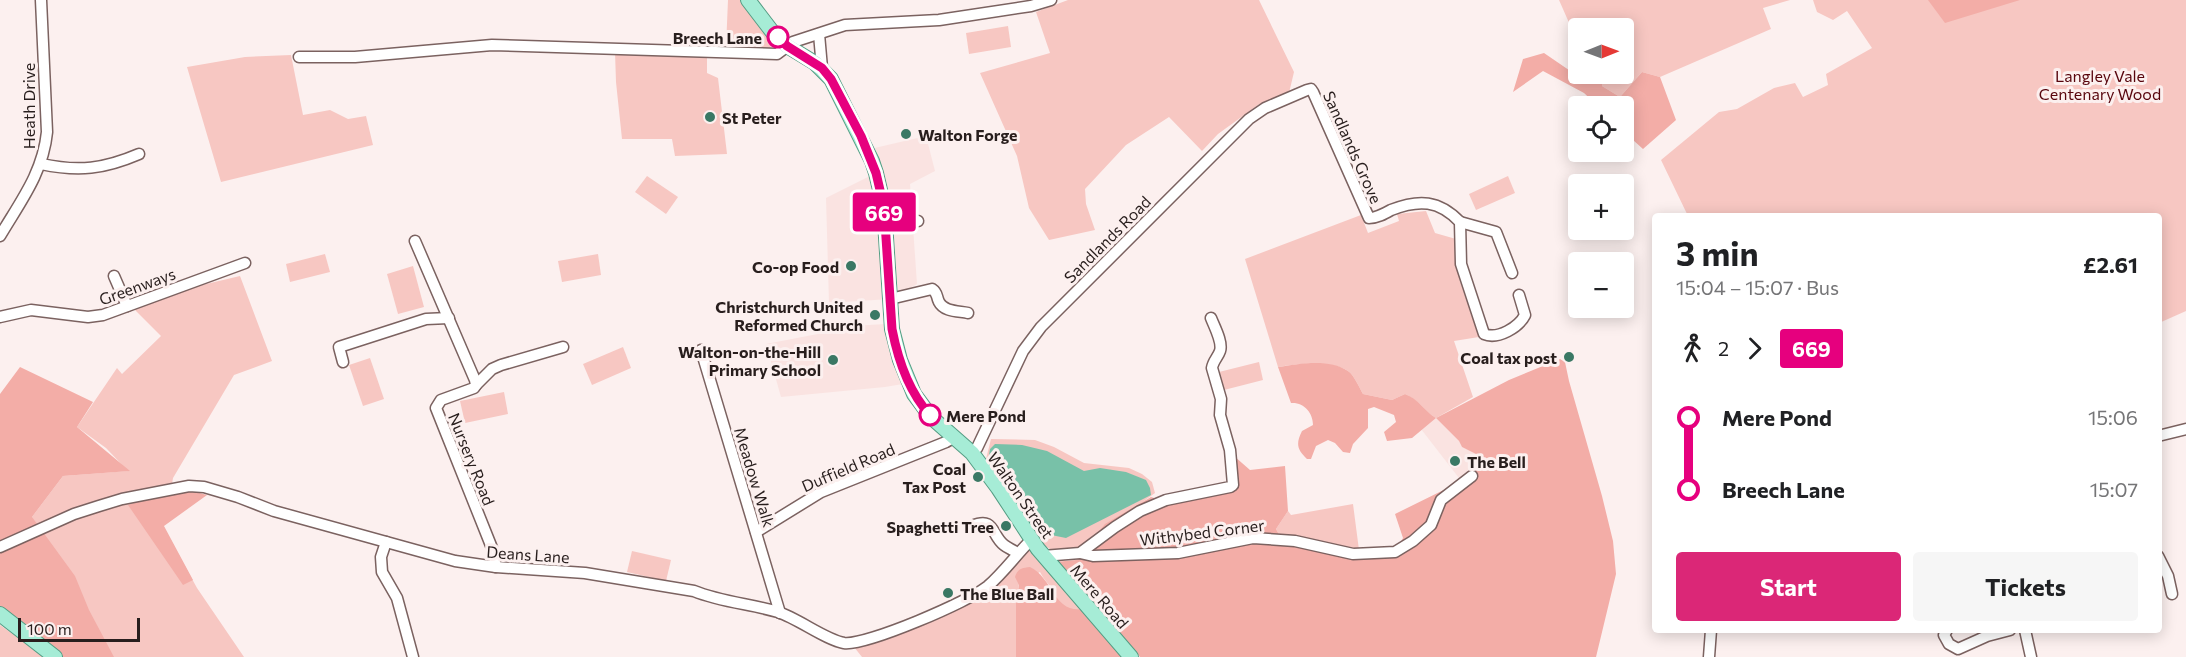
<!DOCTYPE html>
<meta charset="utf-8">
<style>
:root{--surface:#fff;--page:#f6f6f6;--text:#202124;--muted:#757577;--accent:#db2777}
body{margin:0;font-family:Commissioner,sans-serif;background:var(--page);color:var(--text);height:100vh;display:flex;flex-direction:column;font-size:22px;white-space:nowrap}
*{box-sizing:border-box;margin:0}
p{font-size:20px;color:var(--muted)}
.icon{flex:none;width:33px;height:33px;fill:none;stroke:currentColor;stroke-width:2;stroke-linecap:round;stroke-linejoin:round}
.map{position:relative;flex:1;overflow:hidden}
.side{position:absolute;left:1652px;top:213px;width:510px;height:420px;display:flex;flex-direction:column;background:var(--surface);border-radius:6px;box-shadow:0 3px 15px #0003}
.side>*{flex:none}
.badge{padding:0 12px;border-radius:4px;font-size:21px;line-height:39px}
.needle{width:39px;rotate:89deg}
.tools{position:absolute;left:1568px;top:18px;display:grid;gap:12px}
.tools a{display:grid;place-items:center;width:66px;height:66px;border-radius:6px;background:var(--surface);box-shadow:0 3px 15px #0003;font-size:30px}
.scale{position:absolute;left:18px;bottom:15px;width:122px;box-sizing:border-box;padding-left:6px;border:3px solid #281e1d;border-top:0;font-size:16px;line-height:21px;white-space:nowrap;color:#281e1d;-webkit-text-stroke:4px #fcf0ef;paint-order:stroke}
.map>.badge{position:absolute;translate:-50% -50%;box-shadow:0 0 0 3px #fff}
.legs{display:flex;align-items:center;gap:9px;height:66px;padding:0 24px;font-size:20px}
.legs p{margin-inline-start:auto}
.summary{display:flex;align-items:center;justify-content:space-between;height:102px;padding:0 24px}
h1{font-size:33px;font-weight:700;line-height:45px}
.action{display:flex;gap:12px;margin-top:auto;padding:12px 24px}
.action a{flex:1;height:69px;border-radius:6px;background:var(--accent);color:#fff;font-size:24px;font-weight:700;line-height:69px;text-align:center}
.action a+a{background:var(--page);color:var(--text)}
ul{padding:0 24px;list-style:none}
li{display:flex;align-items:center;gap:21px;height:72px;font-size:22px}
li i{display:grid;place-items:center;width:9px;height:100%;margin:0 8px;background:currentColor}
li i::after{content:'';width:15px;height:15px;margin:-8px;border:4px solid;border-radius:50%;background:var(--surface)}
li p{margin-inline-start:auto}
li:first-child i{background:linear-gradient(#0000 50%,currentColor 0)}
li:last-child i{background:linear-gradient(currentColor 50%,#0000 0)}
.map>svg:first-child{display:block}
.built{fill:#fae3e1}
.green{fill:#f7c7c2}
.forest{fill:#f3ada7}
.water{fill:#78c1a8}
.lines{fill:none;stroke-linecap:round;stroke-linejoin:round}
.minor-casing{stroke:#7b6260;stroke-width:13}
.major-casing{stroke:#549c83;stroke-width:16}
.minor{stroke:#fff;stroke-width:10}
.major{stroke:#a6ecd6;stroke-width:14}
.line-1-casing{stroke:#fff;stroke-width:14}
.line-1{stroke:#e6007e;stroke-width:9}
.stop-1-dot{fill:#fff;stroke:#e6007e;stroke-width:3}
.poi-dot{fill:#3a7864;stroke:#fcf0ef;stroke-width:2}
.labels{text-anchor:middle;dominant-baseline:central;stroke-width:6;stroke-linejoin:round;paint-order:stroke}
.stop-label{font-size:16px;font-weight:bold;fill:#281e1d;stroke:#fcf0ef;text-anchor:end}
.park-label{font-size:16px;fill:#58050d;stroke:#fcf0ef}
.street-label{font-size:16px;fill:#281e1d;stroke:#fcf0ef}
.poi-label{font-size:16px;font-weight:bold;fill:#281e1d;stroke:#fcf0ef;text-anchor:end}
</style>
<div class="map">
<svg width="2186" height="657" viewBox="0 0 2186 657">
<rect width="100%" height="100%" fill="#fcf0ef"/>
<g class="built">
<polygon points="926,136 935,171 910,184 917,284 890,299 829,303 826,198 876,173 866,150"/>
<polygon points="886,324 903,384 885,387 781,397 766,344 828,332 833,327"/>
<polygon points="1436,418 1459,441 1462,447 1485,458 1459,478 1421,429"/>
</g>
<g class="green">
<polygon points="728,0 742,0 748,12 772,42 770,49 726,47"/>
<polygon points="1068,0 1259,0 1294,72 1289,93 1258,105 1218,134 1202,151 1169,117 1126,145 1085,189 1086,204 1095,230 1049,240 1029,208 1017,156 980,73 1050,53 1036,12"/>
<polygon points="1559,0 1790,0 1763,8 1771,29 1660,77 1642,72 1620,97 1602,86 1603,74 1623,74 1623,28 1592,28 1589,22 1578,28 1574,34"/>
<polygon points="1813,0 2186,0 2186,311 2159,323 2158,216 1688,216 1661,160 1719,112 1737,109 1774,88 1795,83 1803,97 1828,85 1826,74 1872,48 1847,11 1833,20 1817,12"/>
<polygon points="1008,26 1011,47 969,54 966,33"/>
<polygon points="615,52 707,54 707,73 718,78 727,154 675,156 672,139 622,139 616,82"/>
<polygon points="291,55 303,115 330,110 348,119 366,116 373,145 221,182 187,67 245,57"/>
<polygon points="647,176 678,197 666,214 635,192"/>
<polygon points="1508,176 1515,193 1476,210 1469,194"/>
<path d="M1426 211 1435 233 1456 239 1460 281 1479 337 1454 341 1473 397 1436 418C1424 411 1418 399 1405 394L1392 400 1363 394C1359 387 1354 375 1348 371 1331 360 1297 364 1278 367L1245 259 1361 215 1368 233 1399 221 1397 214Z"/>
<polygon points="325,254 330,272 290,282 286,264"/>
<polygon points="598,254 601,275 562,282 558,261"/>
<polygon points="413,266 424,307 398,314 387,274"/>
<polygon points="240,276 272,361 234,375 173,478 167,515 163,526 197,588 244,657 60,657 32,517 63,476 128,471 106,448 77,427 117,368 122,374 161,336 134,309 202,285"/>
<polygon points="623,347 631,368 592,385 583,364"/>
<polygon points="370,358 384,399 363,406 349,365"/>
<polygon points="1259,362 1263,380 1224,390 1219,372"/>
<polygon points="504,392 508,414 465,423 460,401"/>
<polygon points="991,439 1035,440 1054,447 1084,463 1129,468 1142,474 1152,482 1155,493 1080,547 1052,550 1041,544 986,459"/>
<polygon points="1353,504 1359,550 1282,540 1276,529 1288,511 1291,515"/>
<path d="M1028 549 1031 550 1083 609C1075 611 1062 610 1058 601 1056 598 1056 594 1054 592 1049 584 1044 580 1040 572L1019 584 1016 602V657H862L854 647 899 633 971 603 983 595Z"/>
<polygon points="632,551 671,560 666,581 627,572"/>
<polygon points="0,625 45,657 0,657"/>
</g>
<g class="forest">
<polygon points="1928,0 2020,0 1945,23"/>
<polygon points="1544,53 1582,79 1593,74 1603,74 1602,86 1620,97 1642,72 1660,77 1676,120 1643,149 1623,131 1623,106 1598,106 1584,93 1543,71 1513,92 1523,59"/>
<path d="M1560 359 1565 362 1569 381 1602 496 1613 541 1616 574 1596 657H1140L1054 562 1076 560 1105 524 1151 497 1167 502 1227 491 1238 484 1234 456 1250 470 1285 466 1288 511 1276 529 1282 540 1353 554 1395 552 1403 538 1395 514 1472 476 1484 458 1462 447 1459 441 1436 418 1412 438 1387 441 1384 432 1396 422 1394 415 1374 407 1368 409V428L1353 444 1350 453 1343 452 1335 443 1328 440 1316 446 1311 459H1307C1298 450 1295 445 1302 431L1313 425C1313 413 1304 402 1291 403L1278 367C1299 364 1329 358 1348 371 1354 375 1359 387 1363 394L1392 400 1405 394C1419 399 1423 410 1436 418L1509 380Z"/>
<polygon points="20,367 93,402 77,427 130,471 63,476 32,517 75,576 89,610 114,657 62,657 0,609 0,394"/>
<polygon points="192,491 207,495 164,526 193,580 183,585 128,505 155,496"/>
<path d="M1030 567C1054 579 1053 613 1083 609L1126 657H1016V602L1019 585 1015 577C1018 568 1022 568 1030 567Z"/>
</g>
<polygon class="water" points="995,444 1022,445 1047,451 1084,471 1100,468 1126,472 1146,480 1150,488 1151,495 1066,538 1051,535 1030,524 988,461 990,449"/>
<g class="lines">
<defs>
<g id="minor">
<polyline points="819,34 822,68"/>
<polyline points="299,57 355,57 492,45 777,54 793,42 845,25 939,20 1031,6 1051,0"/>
<path d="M41 164C79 172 104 169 139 154"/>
<polyline points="1460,222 1496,232 1512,273"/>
<polyline points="885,224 918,221"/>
<path d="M0 236C20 202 43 173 47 132L41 0"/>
<polyline points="415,241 475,380 476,385 474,388 441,400 436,408 492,548 496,567"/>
<polyline points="114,276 127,306"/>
<path d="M890 299 932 289C938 293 936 296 939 302 944 312 959 311 968 313"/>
<polyline points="0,317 31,310 88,317 103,315 245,263"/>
<polyline points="701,350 780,613"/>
<polyline points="343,362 339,347 426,319 449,318"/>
<polyline points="476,385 492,369 501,365 563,347"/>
<polyline points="2158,436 2186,429"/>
<path d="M972 453 977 448 1023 351 1041 327 1249 119 1265 108 1307 90 1311 89 1313 92 1369 218C1377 218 1384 214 1391 210 1419 199 1439 200 1460 222L1461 264 1484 334C1498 340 1519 327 1525 315L1519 295"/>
<path d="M972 526C995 516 991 535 1004 545 1008 548 1013 550 1017 553"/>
<polyline points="756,532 821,492 946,442 955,437"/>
<polyline points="386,542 381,557 382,572 397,598 413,657"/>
<path d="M0 547 74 514 99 506 122 499 189 486 204 487 238 497 274 511 455 561 496 567 585 573 694 591C721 602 751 604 778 612 799 619 826 640 844 643 866 646 970 601 988 586 1004 572 1016 555 1031 540"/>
<polyline points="1080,553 1093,556 1178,553 1253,538 1295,541 1353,554 1395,552 1413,541 1431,525 1441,500 1472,476"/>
<path d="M1043 556 1080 553 1115 527 1140 511 1166 500 1230 487 1233 485 1230 450 1220 415 1221 399 1212 368C1213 361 1218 357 1220 351 1223 342 1214 326 1211 318"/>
<polyline points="2158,556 2168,576 2172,594"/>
<polyline points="1947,630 1944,635 1949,644 1958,649 1987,636 2010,630"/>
<polyline points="2025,630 2031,657"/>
<polyline points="1709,657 1711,630"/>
</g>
<g id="major">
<polyline points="748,0 774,34 787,46 815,63 831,79 872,161 876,173 884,207 892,329 900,360 914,394 931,417 972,453 998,488 1038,549 1131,657"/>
<polyline points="0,614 55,657"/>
</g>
</defs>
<use href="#minor" class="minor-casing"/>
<use href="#major" class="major-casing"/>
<use href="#minor" class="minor"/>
<use href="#major" class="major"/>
</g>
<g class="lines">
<defs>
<path id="line-1" d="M778 37 787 46 822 68 831 79 861 136 876 173 884 207 892 329C898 360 908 391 930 415"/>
</defs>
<use href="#line-1" class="line-1-casing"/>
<use href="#line-1" class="line-1"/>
</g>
<g class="stop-1-dot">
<circle cx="778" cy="37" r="10"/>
<circle cx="930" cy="415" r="10"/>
</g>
<g class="poi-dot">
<circle cx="710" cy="117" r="6"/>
<circle cx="906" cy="134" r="6"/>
<circle cx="851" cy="266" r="6"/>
<circle cx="875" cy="315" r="6"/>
<circle cx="1569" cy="357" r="6"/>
<circle cx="833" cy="360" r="6"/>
<circle cx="1455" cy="461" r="6"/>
<circle cx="978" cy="477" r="6"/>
<circle cx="1006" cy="526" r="6"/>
<circle cx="948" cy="593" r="6"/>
</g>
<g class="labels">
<g class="stop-label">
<text x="762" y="37">Breech Lane</text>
<text x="946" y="415" text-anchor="start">Mere Pond</text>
</g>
<g class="park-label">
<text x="2100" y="75">Langley Vale<tspan x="2100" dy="18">Centenary Wood</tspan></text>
</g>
<g class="street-label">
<text transform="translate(28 106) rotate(-90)">Heath Drive</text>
<text transform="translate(1353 147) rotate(66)">Sandlands Grove</text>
<text transform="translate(1107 239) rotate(-45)">Sandlands Road</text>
<text transform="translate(137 286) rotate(-20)">Greenways</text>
<text transform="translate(472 459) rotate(68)">Nursery Road</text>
<text transform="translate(848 467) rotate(-23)">Duffield Road</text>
<text transform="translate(755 477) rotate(73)">Meadow Walk</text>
<text transform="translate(1021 495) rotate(55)">Walton Street</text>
<text transform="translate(1202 532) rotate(-7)">Withybed Corner</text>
<text transform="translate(528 554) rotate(4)">Deans Lane</text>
<text transform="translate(1100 596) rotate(49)">Mere Road</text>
</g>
<g class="poi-label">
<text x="722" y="117" text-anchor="start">St Peter</text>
<text x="918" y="134" text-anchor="start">Walton Forge</text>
<text x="839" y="266">Co-op Food</text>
<text x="863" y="306">Christchurch United<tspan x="863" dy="18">Reformed Church</tspan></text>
<text x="821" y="351">Walton-on-the-Hill<tspan x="821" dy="18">Primary School</tspan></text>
<text x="1557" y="357">Coal tax post</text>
<text x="1467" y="461" text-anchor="start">The Bell</text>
<text x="966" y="468">Coal<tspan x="966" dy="18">Tax Post</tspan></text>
<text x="994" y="526">Spaghetti Tree</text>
<text x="960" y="593" text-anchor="start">The Blue Ball</text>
</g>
</g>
</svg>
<div class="tools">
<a><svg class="needle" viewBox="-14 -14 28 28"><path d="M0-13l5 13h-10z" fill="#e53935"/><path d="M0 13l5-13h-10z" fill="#757577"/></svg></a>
<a><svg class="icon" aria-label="locate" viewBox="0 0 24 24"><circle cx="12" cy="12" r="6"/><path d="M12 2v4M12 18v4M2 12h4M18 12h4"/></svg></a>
<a>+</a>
<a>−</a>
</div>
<div class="scale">100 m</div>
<b class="badge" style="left:884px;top:212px;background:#e6007e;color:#fff">669</b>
<section class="side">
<div class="summary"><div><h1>3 min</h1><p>15:04 – 15:07 · Bus</p></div><b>£2.61</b></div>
<div class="legs"><svg class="icon" aria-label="walk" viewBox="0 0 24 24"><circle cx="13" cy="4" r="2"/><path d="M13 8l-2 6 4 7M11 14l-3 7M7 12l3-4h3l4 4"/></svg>2<svg class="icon" aria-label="forward" viewBox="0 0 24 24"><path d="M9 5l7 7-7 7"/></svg><b class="badge" style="background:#e6007e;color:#fff">669</b></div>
<ul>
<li><i style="color:#e6007e"></i><b>Mere Pond</b><p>15:06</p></li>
<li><i style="color:#e6007e"></i><b>Breech Lane</b><p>15:07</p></li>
</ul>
<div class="action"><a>Start</a><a>Tickets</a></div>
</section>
</div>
